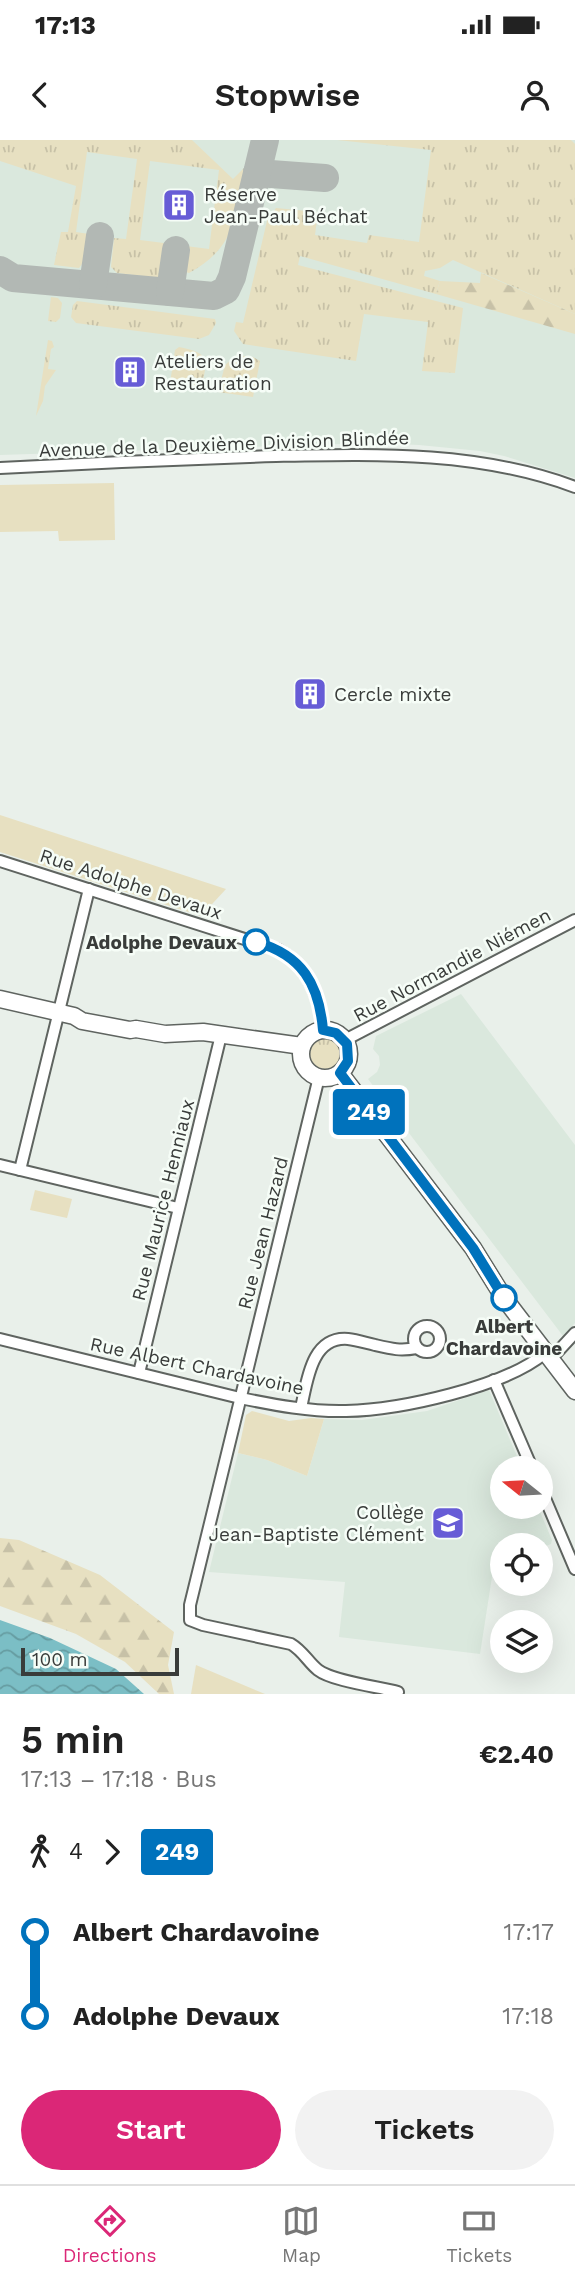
<!DOCTYPE html>
<meta charset="utf-8">
<style>
:root{--surface:#fff;--page:#f2f2f2;--text:#222;--muted:#767676;--line:#e0e0e0;--accent:#db2777}
body{margin:0;font-family:"Work Sans",sans-serif;background:var(--page);color:var(--text);height:100vh;display:flex;flex-direction:column;font-size:26px;white-space:nowrap}
*{box-sizing:border-box;margin:0}
p{font-size:23px;color:var(--muted)}
.icon{flex:none;width:38px;height:38px;fill:none;stroke:currentColor;stroke-width:2;stroke-linecap:round;stroke-linejoin:round}
.map{position:relative;height:1554px;overflow:hidden}
.panel{display:flex;flex-direction:column;background:var(--surface);flex:1}
.panel>*{flex:none}
.badge{padding:0 14px;border-radius:5px;font-size:24px;line-height:46px}
.needle{width:46px;rotate:288deg}
.fabs{position:absolute;left:490px;top:1316px;display:grid;gap:14px}
.fabs a{display:grid;place-items:center;width:63px;height:63px;border-radius:50%;background:var(--surface);box-shadow:0 7px 28px #0002;font-size:35px}
.scale{position:absolute;left:21px;bottom:18px;width:158px;box-sizing:border-box;padding-left:7px;border:4px solid #393c3a;border-top:0;font-size:19px;line-height:24px;white-space:nowrap;color:#393c3a;-webkit-text-stroke:5px #f6fdf7;paint-order:stroke}
.map>.badge{position:absolute;translate:-50% -50%;box-shadow:0 0 0 4px #fff}
.legs{display:flex;align-items:center;gap:10px;height:77px;padding:0 21px;font-size:23px}
.legs p{margin-inline-start:auto}
.summary{display:flex;align-items:center;justify-content:space-between;height:119px;padding:0 21px}
h1{font-size:38px;font-weight:600;line-height:52px}
.button{display:flex;gap:14px;margin-top:auto;padding:14px 21px}
.button a{flex:1;height:80px;border-radius:42px;background:var(--accent);color:#fff;font-size:28px;font-weight:600;line-height:80px;text-align:center}
.button a+a{background:var(--page);color:var(--text)}
ul{padding:0 21px;list-style:none}
li{display:flex;align-items:center;gap:24px;height:84px;font-size:26px}
li i{display:grid;place-items:center;width:10px;height:100%;margin:0 9px;background:currentColor}
li i::after{content:'';width:18px;height:18px;margin:-9px;border:5px solid;border-radius:50%;background:var(--surface)}
li p{margin-inline-start:auto}
li:first-child i{background:linear-gradient(#0000 50%,currentColor 0)}
li:last-child i{background:linear-gradient(currentColor 50%,#0000 0)}
.status{display:flex;justify-content:space-between;align-items:center;height:49px;padding:0 35px;background:var(--surface);direction:ltr}
.status svg{height:19px;fill:currentColor}
header{display:flex;justify-content:space-between;align-items:center;height:91px;padding:0 21px;background:var(--surface);font-size:32px;font-weight:600}
.menu{display:flex;justify-content:space-around;align-items:center;height:98px;border-top:2px solid var(--line);background:var(--surface);font-size:19px;color:var(--muted)}
.menu a{display:grid;justify-items:center;gap:4px}
.menu .active{color:var(--accent)}
.map>svg:first-child{display:block}
.built{fill:#dae8dd}
.grass{fill:url(#grass-tufts)}
.forest{fill:url(#forest-firs)}
.park{fill:#e7e0c1}
.water{fill:url(#water-waves)}
.lines{fill:none;stroke-linecap:round;stroke-linejoin:round}
.taxiway{stroke:#b2b8b4;stroke-width:28}
.street-casing{stroke:#5f6460;stroke-width:14}
.primary-casing{stroke:#5f6460;stroke-width:19}
.street{stroke:#fff;stroke-width:10}
.primary{stroke:#fff;stroke-width:16}
.line-1-casing{stroke:#fff;stroke-width:16}
.line-1{stroke:#0072bc;stroke-width:10}
.stop-1-dot{fill:#fff;stroke:#0072bc;stroke-width:3.5}
.labels{text-anchor:middle;dominant-baseline:central;stroke-width:5;stroke-linejoin:round;paint-order:stroke}
.poi-label{font-size:19px;fill:#393c3a;stroke:#f6fdf7;text-anchor:start}
.street-label{font-size:19px;fill:#393c3a;stroke:#f6fdf7}
.stop-label{font-size:19px;font-weight:bold;fill:#393c3a;stroke:#f6fdf7;text-anchor:end}
</style>
<div class="status"><b>17:13</b><svg viewBox="0 0 49 12"><path d="M0 12V9h3v3zM5 12V6h3v6zM10 12V3h3v9zM15 12V0h3v12zM26 1h20v11H26zM47 4h2v5h-2z"/></svg></div>
<header><svg class="icon" aria-label="back" viewBox="0 0 24 24"><path d="M15 5l-7 7 7 7"/></svg>Stopwise<svg class="icon" aria-label="person" viewBox="0 0 24 24"><circle cx="12" cy="8" r="4"/><path d="M4 21q1-7 8-7t8 7"/></svg></header>
<div class="map">
<svg width="575" height="1554" viewBox="0 0 575 1554">
<defs>
<pattern id="grass-tufts" width="24" height="20" patternUnits="userSpaceOnUse" patternTransform="scale(1.75)"><rect width="24" height="20" fill="#e7e0c1"/><path d="M3 7l-1-3M5 7V3M7 7l1-3M15 17l-1-3M17 17v-4M19 17l1-3" fill="none" stroke="#c7c1a7"/></pattern>
<pattern id="forest-firs" width="22" height="20" patternUnits="userSpaceOnUse" patternTransform="scale(1.75)"><rect width="22" height="20" fill="#e7e0c1"/><path d="M5 1l3.5 6h-7zM16 11l3.5 6h-7z" fill="#c7c1a7"/></pattern>
<pattern id="water-waves" width="16" height="10" patternUnits="userSpaceOnUse" patternTransform="scale(1.75)"><rect width="16" height="10" fill="#7bbec5"/><path d="M0 5q4-4 8 0t8 0" fill="none" stroke="#669ca1"/></pattern>
</defs>
<rect width="100%" height="100%" fill="#e9f0ea"/>
<g class="built">
<polygon points="0,0 575,0 575,338 504,316 480,311 419,305 374,303 0,315"/>
<polygon points="461,854 575,1005 575,1183 563,1196 368,939 377,932 380,925 379,916 373,909 376,896"/>
<polygon points="489,1250 522,1328 502,1328 502,1367 538,1367 552,1400 551,1404 541,1408 541,1405 502,1405 502,1421 494,1424 480,1514 339,1497 345,1442 209,1432 238,1313 267,1320 307,1336 324,1279 362,1280 427,1271"/>
</g>
<g class="grass">
<path d="M0 0H192L233 39 246 26C247 36 242 48 240 58 232 95 223 114 189 133L186 132 183 127 186 106 209 109 219 30 150 21 140 100 164 103 162 112 168 113 165 134 159 138 117 133 111 127 114 98 126 99 137 19 87 12 76 92 89 94 86 119 79 128 54 125 61 92H68L76 46 0 21Z"/>
<polygon points="337,0 571,0 575,4 575,174 453,120 440,128 425,131 424,136 440,141 436,154 300,116 298,125 463,168 455,233 422,231 428,182 364,174 356,221 243,204 234,191 236,182 243,183 267,81 276,68 318,72 315,95 367,103 369,95 419,102 431,10"/>
<polygon points="51,157 58,158 62,163 60,178 56,182 48,181"/>
<polygon points="77,161 215,179 216,183 209,195 199,199 76,183 71,177 73,165"/>
<polygon points="48,200 52,201 54,207 51,209 48,229 56,230 45,246 43,261 36,276"/>
<path d="M179 207C212 213 207 221 201 250L176 247 177 244 170 243 175 210Z"/>
<polygon points="237,215 253,217 260,221 253,257 218,252 225,225"/>
<circle cx="325" cy="914" r="15"/>
</g>
<g class="forest">
<polygon points="481,133 575,174 575,194 436,154 440,141 480,143"/>
<polygon points="0,1398 19,1400 100,1435 174,1492 168,1525 174,1554 159,1554 125,1522 76,1494 0,1466"/>
</g>
<g class="park">
<polygon points="114,343 115,400 59,401 58,391 0,392 0,345"/>
<polygon points="0,675 226,749 201,776 0,712"/>
<polygon points="35,1050 72,1059 67,1078 30,1070"/>
<polygon points="252,1271 289,1281 311,1278 324,1279 307,1336 267,1320 238,1313 246,1275"/>
<polygon points="196,1525 265,1554 191,1554"/>
</g>
<polygon class="water" points="0,1480 50,1498 116,1529 144,1554 0,1554"/>
<g class="lines">
<g class="taxiway">
<polyline points="257,33 325,38"/>
<polyline points="0,130 13,138 214,156 226,150 232,137 265,0"/>
<polyline points="93,145 100,96"/>
<polyline points="170,152 176,110"/>
</g>
<defs>
<g id="street">
<path d="M0 328C92 323 184 319 276 316 377 314 479 311 575 347"/>
<path d="M0 721 279 810C309 827 320 857 323 890"/>
<polyline points="345,900 575,780"/>
<path d="M319 937 190 1465V1480L203 1485 291 1504C303 1511 308 1522 318 1530 332 1541 379 1547 398 1552"/>
<polyline points="0,1025 178,1068"/>
<polyline points="20,1030 89,749"/>
<circle cx="427" cy="1199" r="13"/>
<path d="M0 1199 240 1258C275 1265 311 1272 346 1271 399 1270 505 1247 545 1213"/>
<polyline points="550,1220 575,1193"/>
<polyline points="139,1233 221,895"/>
<polyline points="494,1240 532,1328"/>
<path d="M301 1268C307 1242 311 1196 348 1199 357 1200 366 1203 375 1205 392 1209 400 1211 417 1208"/>
<polyline points="541,1349 575,1429"/>
</g>
<g id="primary">
<polyline points="0,859 74,876 82,881 130,890 136,889 165,894 203,892 302,906"/>
<circle cx="325" cy="914" r="24"/>
<polyline points="340,933 473,1108 504,1158 575,1251"/>
</g>
</defs>
<use href="#street" class="street-casing"/>
<use href="#primary" class="primary-casing"/>
<use href="#street" class="street"/>
<use href="#primary" class="primary"/>
</g>
<g class="lines">
<defs>
<path id="line-1" d="M256 802C302 815 319 844 323 890L336 893 347 904 348 921 340 933 473 1108 504 1158"/>
</defs>
<use href="#line-1" class="line-1-casing"/>
<use href="#line-1" class="line-1"/>
</g>
<defs>
<symbol id="building-square" viewBox="-11 -11 22 22"><rect x="-9" y="-9" width="18" height="18" rx="4" fill="#675cd6" stroke="#f6fdf7"/><path d="M-4-6H4V6H1V3H-1V6H-4ZM-2.5-4.3h1.7v1.8h-1.7ZM.8-4.3h1.7v1.8H.8ZM-2.5-1h1.7V.8h-1.7ZM.8-1h1.7V.8H.8Z" fill="#fff"/></symbol>
<symbol id="school-square" viewBox="-11 -11 22 22"><rect x="-9" y="-9" width="18" height="18" rx="4" fill="#675cd6" stroke="#f6fdf7"/><path d="M0-5L7-2L0 1L-7-2ZM-4 1L0 2.5L4 1V4Q0 6-4 4Z" fill="#fff"/></symbol>
</defs>
<g fill-rule="evenodd">
<use href="#building-square" x="160" y="46" width="38" height="38"/>
<use href="#building-square" x="111" y="213" width="38" height="38"/>
<use href="#building-square" x="291" y="535" width="38" height="38"/>
<use href="#school-square" x="429" y="1364" width="38" height="38"/>
</g>
<g class="stop-1-dot">
<circle cx="256" cy="802" r="12"/>
<circle cx="504" cy="1158" r="12"/>
</g>
<g class="labels">
<g class="poi-label">
<text x="204" y="54">Réserve<tspan x="204" dy="22">Jean-Paul Béchat</tspan></text>
<text x="154" y="221">Ateliers de<tspan x="154" dy="22">Restauration</tspan></text>
<text x="334" y="554">Cercle mixte</text>
<text x="424" y="1372" text-anchor="end">Collège<tspan x="424" dy="22">Jean-Baptiste Clément</tspan></text>
</g>
<g class="street-label">
<text transform="translate(224 304) rotate(-2)">Avenue de la Deuxième Division Blindée</text>
<text transform="translate(131 744) rotate(18)">Rue Adolphe Devaux</text>
<text transform="translate(452 825) rotate(-28)">Rue Normandie Niémen</text>
<text transform="translate(163 1060) rotate(-76)">Rue Maurice Henniaux</text>
<text transform="translate(263 1093) rotate(-76)">Rue Jean Hazard</text>
<text transform="translate(197 1226) rotate(12)">Rue Albert Chardavoine</text>
</g>
<g class="stop-label">
<text x="237" y="802">Adolphe Devaux</text>
<text x="504" y="1186" text-anchor="middle">Albert<tspan x="504" dy="22">Chardavoine</tspan></text>
</g>
</g>
</svg>
<div class="fabs">
<a><svg class="needle" viewBox="-14 -14 28 28"><path d="M0-13l5 13h-10z" fill="#e53935"/><path d="M0 13l5-13h-10z" fill="#767676"/></svg></a>
<a><svg class="icon" aria-label="locate" viewBox="0 0 24 24"><circle cx="12" cy="12" r="6"/><path d="M12 2v4M12 18v4M2 12h4M18 12h4"/></svg></a>
<a><svg class="icon" aria-label="layers" viewBox="0 0 24 24"><path d="M12 4l9 5-9 5-9-5zM3 14l9 5 9-5"/></svg></a>
</div>
<div class="scale">100 m</div>
<b class="badge" style="left:369px;top:972px;background:#0072bc;color:#fff">249</b>
</div>
<section class="panel">
<div class="summary"><div><h1>5 min</h1><p>17:13 – 17:18 · Bus</p></div><b>€2.40</b></div>
<div class="legs"><svg class="icon" aria-label="walk" viewBox="0 0 24 24"><circle cx="13" cy="4" r="2"/><path d="M13 8l-2 6 4 7M11 14l-3 7M7 12l3-4h3l4 4"/></svg>4<svg class="icon" aria-label="forward" viewBox="0 0 24 24"><path d="M9 5l7 7-7 7"/></svg><b class="badge" style="background:#0072bc;color:#fff">249</b></div>
<ul>
<li><i style="color:#0072bc"></i><b>Albert Chardavoine</b><p>17:17</p></li>
<li><i style="color:#0072bc"></i><b>Adolphe Devaux</b><p>17:18</p></li>
</ul>
<div class="button"><a>Start</a><a>Tickets</a></div>
</section>
<nav class="menu">
<a class="active"><svg class="icon" aria-label="directions" viewBox="0 0 24 24"><path d="M12 3l9 9-9 9-9-9zM9 14v-3h6M13 9l2 2-2 2"/></svg>Directions</a>
<a><svg class="icon" aria-label="map" viewBox="0 0 24 24"><path d="M3 6l6-2 6 2 6-2v14l-6 2-6-2-6 2zM9 4v14M15 6v14"/></svg>Map</a>
<a><svg class="icon" aria-label="tickets" viewBox="0 0 24 24"><path d="M3 7h18v10H3zM15 7v10"/></svg>Tickets</a>
</nav>
